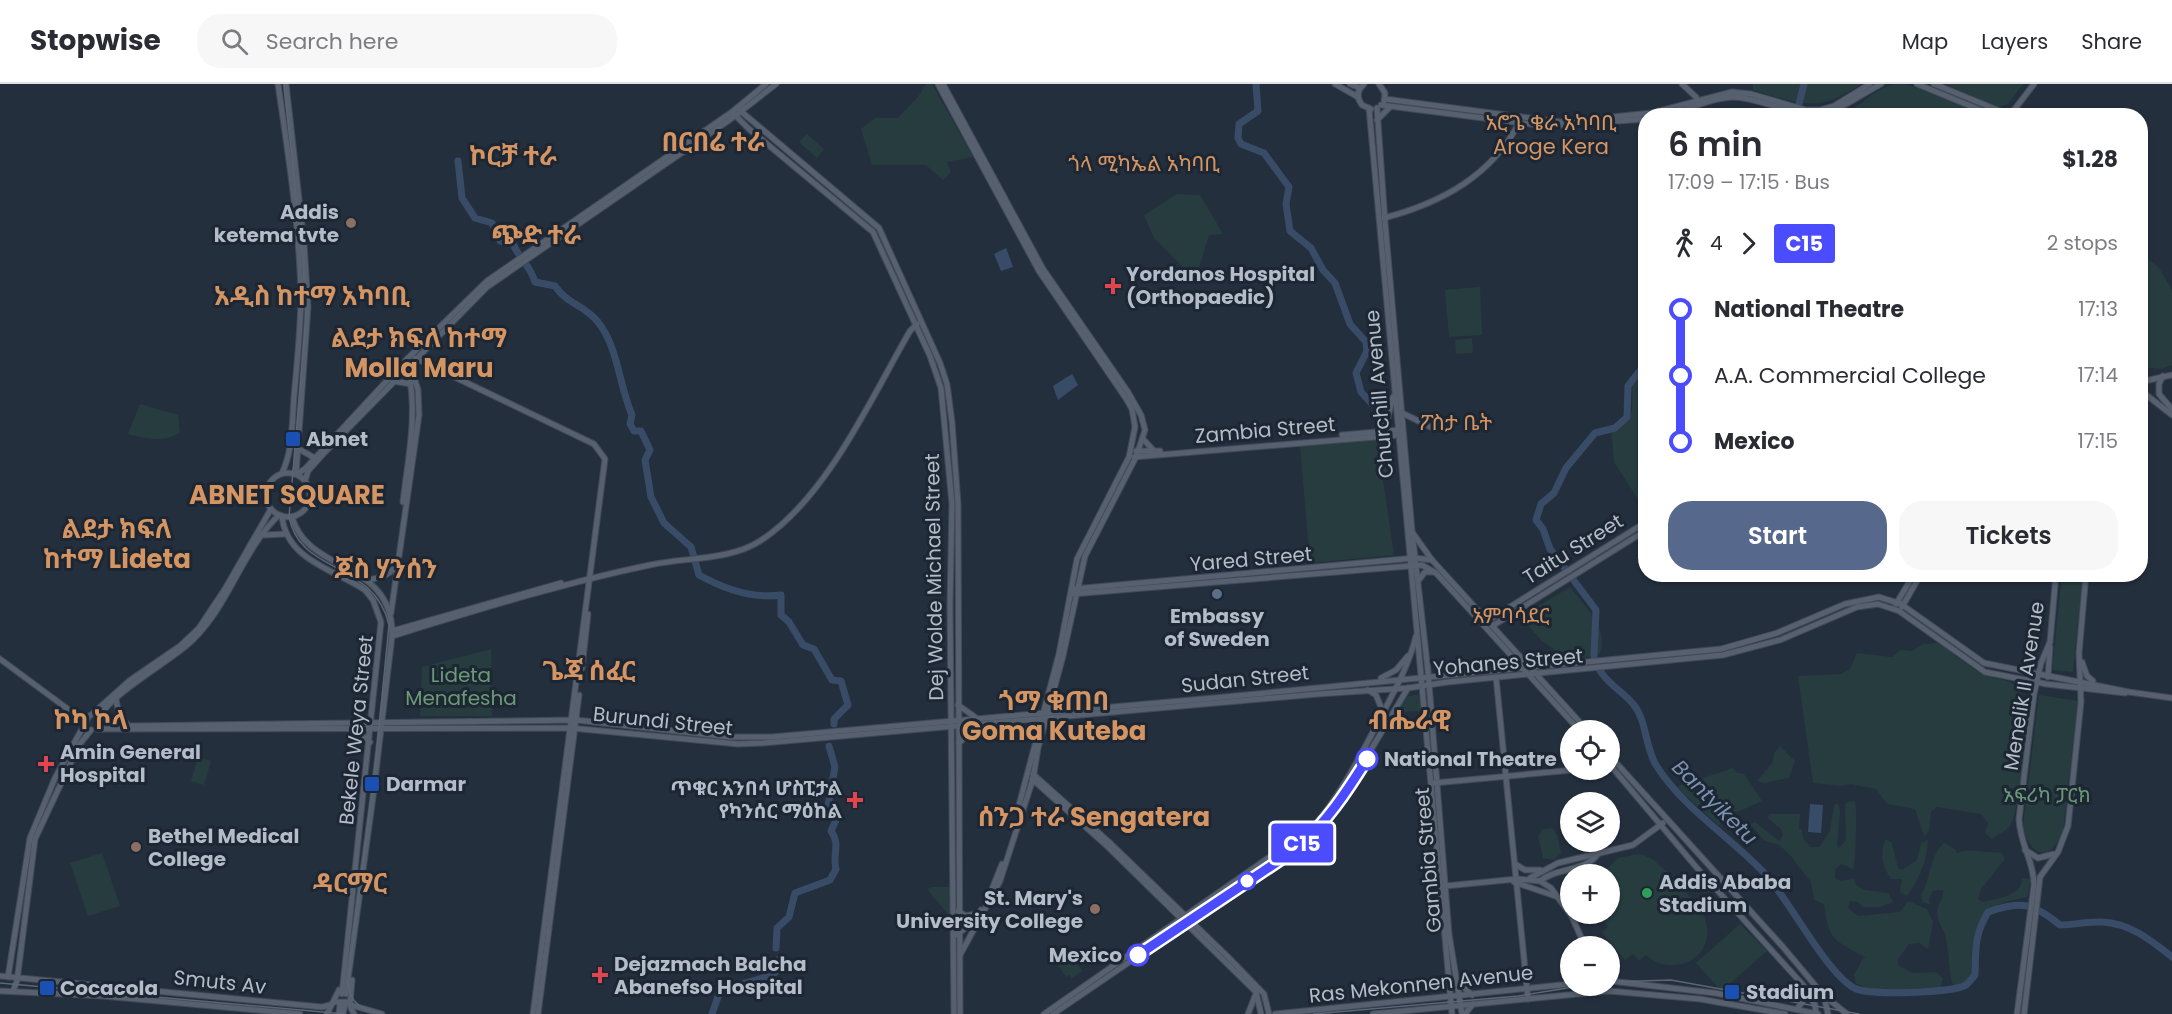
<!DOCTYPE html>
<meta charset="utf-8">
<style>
:root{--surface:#fff;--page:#f7f7f7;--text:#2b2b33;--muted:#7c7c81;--line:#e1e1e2;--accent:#56698c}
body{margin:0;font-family:Poppins,"Noto Sans Ethiopic",sans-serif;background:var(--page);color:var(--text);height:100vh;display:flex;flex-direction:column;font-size:22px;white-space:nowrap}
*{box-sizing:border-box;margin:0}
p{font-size:20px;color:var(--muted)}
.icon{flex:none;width:33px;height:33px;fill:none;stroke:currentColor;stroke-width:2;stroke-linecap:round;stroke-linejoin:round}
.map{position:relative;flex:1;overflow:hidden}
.side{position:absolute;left:1638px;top:24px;width:510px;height:474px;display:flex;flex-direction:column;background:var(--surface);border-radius:24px;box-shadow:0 2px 4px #0004}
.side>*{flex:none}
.badge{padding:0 12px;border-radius:4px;font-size:21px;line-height:39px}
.tools{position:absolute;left:1560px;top:636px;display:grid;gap:12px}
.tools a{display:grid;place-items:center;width:60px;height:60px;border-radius:50%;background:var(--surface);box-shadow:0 2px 4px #0004;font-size:30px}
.map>.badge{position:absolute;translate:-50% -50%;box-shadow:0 0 0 3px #fff}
.legs{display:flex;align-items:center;gap:9px;height:66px;padding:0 30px;font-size:20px}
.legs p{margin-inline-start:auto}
.summary{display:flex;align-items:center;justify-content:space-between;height:102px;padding:0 30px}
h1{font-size:33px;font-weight:600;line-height:45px}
.primary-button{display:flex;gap:12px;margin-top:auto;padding:12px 30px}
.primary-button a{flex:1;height:69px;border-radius:24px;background:var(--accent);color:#fff;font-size:24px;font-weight:600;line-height:69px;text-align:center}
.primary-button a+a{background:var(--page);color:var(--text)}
ul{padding:0 30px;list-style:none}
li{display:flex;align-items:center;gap:21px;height:66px;font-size:22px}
li i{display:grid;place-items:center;width:9px;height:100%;margin:0 8px;background:currentColor}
li i::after{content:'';width:15px;height:15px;margin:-8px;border:4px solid;border-radius:50%;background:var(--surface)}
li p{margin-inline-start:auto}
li:first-child i{background:linear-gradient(#0000 50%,currentColor 0)}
li:last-child i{background:linear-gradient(currentColor 50%,#0000 0)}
header{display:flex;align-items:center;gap:36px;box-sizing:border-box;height:84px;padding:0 30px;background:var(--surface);border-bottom:2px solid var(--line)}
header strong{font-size:28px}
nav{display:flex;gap:33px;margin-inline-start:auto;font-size:21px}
.search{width:420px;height:54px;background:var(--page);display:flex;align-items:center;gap:15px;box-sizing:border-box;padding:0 21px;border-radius:24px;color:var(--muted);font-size:22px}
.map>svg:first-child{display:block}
.green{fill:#263c3f}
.water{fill:#394c67}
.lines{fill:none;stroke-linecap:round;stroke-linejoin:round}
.river{stroke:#394c67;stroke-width:7}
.major-casing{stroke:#414a57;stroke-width:7}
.major{stroke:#56606e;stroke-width:5}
.tram{stroke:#5a6575;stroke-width:1.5}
.line-1-casing{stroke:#fff;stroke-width:14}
.line-1{stroke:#4c4cff;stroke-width:9}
.education-dot{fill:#8d6e63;stroke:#1d2633;stroke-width:2}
.health-dot{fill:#e0444e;stroke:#1d2633;stroke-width:2}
.transit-dot{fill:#1a4fb4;stroke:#1d2633;stroke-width:2}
.service-dot{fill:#5c6f8a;stroke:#1d2633;stroke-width:2}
.stop-1-dot{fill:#fff;stroke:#4c4cff;stroke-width:3}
.leisure-dot{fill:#2e9e5b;stroke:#1d2633;stroke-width:2}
.labels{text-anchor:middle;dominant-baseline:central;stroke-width:6;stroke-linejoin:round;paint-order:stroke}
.poi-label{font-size:20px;font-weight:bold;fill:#b4bcc9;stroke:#1d2633;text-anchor:start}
.street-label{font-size:20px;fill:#b4bcc9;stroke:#1d2633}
.park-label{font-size:20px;fill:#6b9a76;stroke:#1d2633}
.stop-label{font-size:20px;font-weight:bold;fill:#b4bcc9;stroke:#1d2633;text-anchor:start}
.neighbourhood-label{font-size:21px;fill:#d59563;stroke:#1d2633}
.water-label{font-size:21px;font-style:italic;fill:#7c92b1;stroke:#1d2633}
.district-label{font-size:26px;font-weight:bold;fill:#d59563;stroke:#1d2633}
</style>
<header>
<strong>Stopwise</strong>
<div class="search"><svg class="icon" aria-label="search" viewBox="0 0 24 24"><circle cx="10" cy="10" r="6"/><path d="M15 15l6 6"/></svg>Search here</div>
<nav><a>Map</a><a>Layers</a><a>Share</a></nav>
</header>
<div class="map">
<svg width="2172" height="930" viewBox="0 0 2172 930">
<rect width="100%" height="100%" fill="#242f3e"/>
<g class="green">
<polygon points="926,0 932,0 973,73 947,78 951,88 943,96 926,81 872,81 861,45 875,34 898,34 918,13"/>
<path d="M1753 0H1861C1817 30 1800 20 1753 6Z"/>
<path d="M1899 0 1909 1 1985 31H1840C1862 24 1875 1 1899 0Z"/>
<polygon points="1945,0 2023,0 2008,20 1998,23"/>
<polygon points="807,50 824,65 817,74 799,58"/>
<polygon points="1177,110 1200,111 1223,150 1209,151 1198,187 1192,192 1154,154 1144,131"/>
<polygon points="2140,168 2159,184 2172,206 2172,281 2162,285 2141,283"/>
<polygon points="1480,203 1482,251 1449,253 1445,206"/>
<polygon points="1472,254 1473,269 1456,270 1455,256"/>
<path d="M1645 283H1646L1645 426 1614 378 1611 346C1652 333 1616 303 1645 283Z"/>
<path d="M140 320 178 331 180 348C164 360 145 354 128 350Z"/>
<polygon points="1384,355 1387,393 1383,396 1394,471 1310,479 1300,362"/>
<polygon points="2062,491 2083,491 2073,588 2052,586"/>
<path d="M1570 503C1583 520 1613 549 1598 572L1555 576V566L1542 557 1520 533Z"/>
<path d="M1937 559C1953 568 1966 582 1983 590 1996 597 2010 593 2020 606 2031 620 2020 720 2012 738 2008 747 1999 749 1992 755L1985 749 1988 739 1981 730 1937 723 1931 728 1929 747 1924 752 1915 725 1887 720 1876 705 1851 700 1842 702 1813 699 1798 592 1841 590 1850 585 1857 569 1892 573 1901 566 1912 567 1923 560Z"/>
<polygon points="491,565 492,632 420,632 422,583"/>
<polygon points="1418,610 1423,627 1398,628 1406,613"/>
<path d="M2039 611 2078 617 2063 747C2050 779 2031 774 2023 743Z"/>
<polygon points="1780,662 1795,677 1789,694 1764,699 1757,697 1773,678 1774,669"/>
<polygon points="198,673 211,677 204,701 191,697"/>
<polygon points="1733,684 1737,689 1744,690 1762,717 1724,734 1719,742 1676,703"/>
<path d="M1850 717 1855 718C1857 723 1856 781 1853 785L1841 780 1835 786V795L1842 797 1854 794 1856 801 1865 806 1888 809 1893 818 1880 823H1862L1858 818 1850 817 1848 824 1858 832 1900 828 1908 817 1927 825 1933 838 1928 865 1919 859 1909 860 1898 875V881L1913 889 1936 888 1943 894 1940 904C1913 906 1880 915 1856 899L1854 891 1863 874H1866C1834 855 1829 859 1824 820L1814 816 1811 798 1790 771 1779 761 1764 756 1750 740 1755 738 1779 757 1783 751 1781 745 1768 734 1769 730H1800L1799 745H1802L1803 754 1810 763H1819L1830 747 1834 721 1838 719 1840 728 1837 761 1839 764 1846 756 1845 720Z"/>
<polygon points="1552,744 1557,751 1561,769 1554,776 1543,774 1538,752 1543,745"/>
<path d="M1886 755 1892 759 1898 784 1902 786 1917 776 1921 759 1928 756C1927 777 1919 795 1907 812L1900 808 1902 795H1891C1882 782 1879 769 1886 755Z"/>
<path d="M1944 759 1955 765 1957 769C1970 763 1986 770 2001 768L2005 775 1981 805 1978 815 1983 818C1997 814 2022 813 2022 794L2030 795 2028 812C2021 816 2013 815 2005 818 1971 829 1978 870 1972 899L1966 905 1955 906C1947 888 1950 868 1945 850 1942 843 1937 836 1937 828 1937 819 1944 816 1943 806L1933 807 1929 815 1930 820 1922 818 1921 811C1931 795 1929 772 1944 759Z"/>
<polygon points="102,769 120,822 88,832 70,779"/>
<path d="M1638 770C1655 773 1663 785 1675 797 1685 809 1702 822 1706 838 1716 874 1672 895 1646 871L1639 877 1633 870 1625 876 1602 848 1608 843 1602 835 1610 830V790H1603L1604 788 1618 774Z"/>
<polygon points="932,803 951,803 952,835 927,805"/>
<polygon points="1740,840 1767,867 1721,907 1696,879"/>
<polygon points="1071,870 1082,887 1072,894 1069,891 1066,893 1056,879"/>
</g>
<g class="water">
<polygon points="1006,164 1013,183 1001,187 994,170"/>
<polygon points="1072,290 1078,301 1058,316 1053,302"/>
<polygon points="1810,720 1823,721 1821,749 1808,748"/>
</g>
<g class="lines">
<g class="river">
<polyline points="1256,0 1258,27 1239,40 1238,54 1241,60 1264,69 1289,103 1286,120 1290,147 1311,164 1323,186 1335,199 1350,240 1366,258 1367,267 1356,289 1361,308 1371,319"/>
<polyline points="1790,32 1799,20 1804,0"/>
<path d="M458 77 462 114 475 134 492 139 500 157 513 160C520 176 530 181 535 198L555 202C568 221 583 220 598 238 618 263 619 301 632 331L630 340 634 347H641L650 366 645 376 651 413 664 439 691 463 699 491C724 505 752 515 781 511V531L789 538 803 561 814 565 832 596 841 597 848 621 834 635V640"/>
<polyline points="1573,495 1550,465 1543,445 1536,436 1541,420 1554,409 1566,384 1595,349 1615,344 1627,333 1628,302 1646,279"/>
<polyline points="1575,498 1596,526 1594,572"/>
<path d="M1596 578C1603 598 1622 606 1634 621 1647 638 1645 663 1656 681 1684 726 1733 754 1768 793 1791 820 1827 889 1854 904 1867 912 1953 909 1966 901 1969 899 1972 894 1975 891 1976 864 1974 852 1988 828 2020 816 2033 819 2060 841 2074 841 2089 837 2102 838 2130 839 2152 857 2172 873"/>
<path d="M776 864 777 844 789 833 795 809 830 796 836 785C832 770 841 761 831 747L836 736 827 727 835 683 829 662"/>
<path d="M712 930 720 907C738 899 759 898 776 888L779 875"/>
</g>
<defs>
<g id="major">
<path d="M278 0C288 68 299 139 301 209 301 244 297 278 294 313 292 338 293 367 282 389"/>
<polyline points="286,0 304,159 308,223 296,390"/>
<polyline points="938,0 1039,187 1125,313 1132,325 1135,343 1129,373 1077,475 1059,570 1018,725"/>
<polyline points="943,0 1043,185 1128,308 1141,331 1145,346 1136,373 1085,472 1063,572 1038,664 1033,695 1000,797 960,871"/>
<polyline points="1335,0 1358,13"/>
<polyline points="1350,0 1360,4"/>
<path d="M1364 0C1357 6 1356 13 1362 21L1371 25"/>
<polyline points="1379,0 1385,9 1384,17"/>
<polyline points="1682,0 1696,13 1698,20"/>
<polyline points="1917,0 1995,32"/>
<polyline points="1934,0 2000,27 2012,29"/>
<polyline points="1385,15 1561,38 1652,29 1732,8 1751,10 1806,26 1820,26 1834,22 1870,0"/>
<polyline points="1381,21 1546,42 1646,35"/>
<polyline points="737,24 879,144 940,279 947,300 952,338 958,420 960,930"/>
<polyline points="1369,24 1452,930"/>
<polyline points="1377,24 1385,138 1412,447 1428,587 1449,850 1462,930"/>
<polyline points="732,28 749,45 873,148 930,272 941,304 952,420 950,521 954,930"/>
<polyline points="2011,30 2034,0"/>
<path d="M1666 32C1688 26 1710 14 1733 13 1748 13 1763 19 1778 23 1832 37 1837 24 1881 0"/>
<polyline points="1377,36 1390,23"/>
<path d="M1384 134C1441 119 1492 92 1520 37"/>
<polyline points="415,274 594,360 605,375 533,930"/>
<polyline points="2163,292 2159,300 2159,310 2172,325"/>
<polyline points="393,297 411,300"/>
<polyline points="2140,298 2172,291"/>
<polyline points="2140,306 2172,331"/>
<polyline points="1402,329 1435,345"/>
<polyline points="1381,348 1385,344 1393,313"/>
<polyline points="1342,351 1399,346"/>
<polyline points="1144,356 1155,368"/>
<polyline points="297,364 313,373"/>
<polyline points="1136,367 1160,367"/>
<polyline points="1134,373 1399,351"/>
<circle cx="288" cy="411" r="22"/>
<polyline points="296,390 305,385 408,274 487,197 732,28 766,0"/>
<polyline points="305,397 308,387 325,368 487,203 735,32 776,0"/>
<path d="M403 418C408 373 419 327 407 282"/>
<path d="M282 432C286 476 335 486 365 506L373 516 381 538 342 910"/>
<path d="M292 433C308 491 394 475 392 552L373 713 346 910"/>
<polyline points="1412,448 1432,476 1587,646"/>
<polyline points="264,451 286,450"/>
<path d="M368 496C379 494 394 491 396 478"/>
<polyline points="1418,497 1425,488 1434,488"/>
<polyline points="1073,505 1415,474 1432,476"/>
<polyline points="1072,510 1422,481 1436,489 1579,646"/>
<polyline points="1896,520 1914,490"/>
<polyline points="1902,523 1921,490"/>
<polyline points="391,529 419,331 418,306 409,277"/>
<polyline points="1489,536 1643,440"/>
<polyline points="1494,541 1645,447"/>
<polyline points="392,547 561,499"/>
<path d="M392 552C477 526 563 499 650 481 685 473 729 477 760 457 827 414 871 314 910 247L917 240"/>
<polyline points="0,575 84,637"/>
<polyline points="2082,578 2087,592 2093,597"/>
<polyline points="582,584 588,530"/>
<polyline points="1496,593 1528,915"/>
<polyline points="2048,593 2050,563"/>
<polyline points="1381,594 1396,586 1408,572"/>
<polyline points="1368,606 1376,611 1383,628"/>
<polyline points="116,615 119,631 129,642"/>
<polyline points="958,621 975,633"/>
<polyline points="91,631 129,597 180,562 199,544 225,505 271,425"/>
<path d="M99 636C103 615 168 578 186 562 228 527 240 468 279 431"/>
<polyline points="99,638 129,642 576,636 730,653 772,653 1214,614 1721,565 1777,549 1845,520 1879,513 1901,520 1984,579 2129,608 2172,614"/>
<polyline points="355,644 370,658"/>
<polyline points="97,645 571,644 738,660 763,659 1318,610 1408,604 1448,598 1723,571 1780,556 1857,523 1878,520 1899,527 1985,588 2046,600 2125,609"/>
<polyline points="959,659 978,641"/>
<polyline points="1610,672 1783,863 1824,912 1828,930"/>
<polyline points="1610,681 1697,784 1803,901 1815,921 1816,930"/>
<polyline points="1033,690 1109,758 1227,872 1264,910 1269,930"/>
<polyline points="1032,695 1108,763 1256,908 1261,930"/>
<polyline points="1434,699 1573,686"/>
<polyline points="2025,766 2038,774 2054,770"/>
<polyline points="1515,780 1525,786 1540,786"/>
<polyline points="1530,794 1558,779 1633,761 1663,739"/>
<path d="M1540 797C1557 783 1584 788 1597 771"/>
<polyline points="1514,798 1555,812"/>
<polyline points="1445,802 1517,795 1540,797 1551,804 1572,833 1585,862"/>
<polyline points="990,810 1002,780"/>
<polyline points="958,827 966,832 979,829"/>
<polyline points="956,851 971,840 981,826"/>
<polyline points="0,892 322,923 330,921"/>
<polyline points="8,893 30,754 55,694 89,632"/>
<polyline points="1610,897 1715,909 1818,930"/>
<polyline points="1458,898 1472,911"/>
<polyline points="0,907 103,912 300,930"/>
<polyline points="13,907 17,897 35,755 79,661 91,646"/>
<polyline points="1827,914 1847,930"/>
<polyline points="334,918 348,918 354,930"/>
<polyline points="350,920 352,896"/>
<polyline points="351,921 382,930"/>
<polyline points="1797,925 1803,917 1806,905"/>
<polyline points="327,930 339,906"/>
<polyline points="339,930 340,920"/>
<polyline points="343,930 345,921"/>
<polyline points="538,930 579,611"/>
<path d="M1044 930 1314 742C1339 713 1357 678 1375 644 1391 613 1408 585 1416 552"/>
<polyline points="1053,930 1297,764 1315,749 1336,724 1408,604"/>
<polyline points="1248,930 1257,907"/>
<polyline points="1275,930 1570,900"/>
<polyline points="1373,930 1609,907 1700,915 1785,930"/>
<polyline points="1465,930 1473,920"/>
<path d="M2017 930 2034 801C2034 777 2020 761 2019 735L2034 610 2041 579 2050 558 2056 490"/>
<polyline points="2024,930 2040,793 2058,768 2068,742 2081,618 2079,569 2086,490"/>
</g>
</defs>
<use href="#major" class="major-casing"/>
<use href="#major" class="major"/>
<g class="tram">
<path d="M284 0 303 178 306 235 289 433C300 491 374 476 389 541L376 674 348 898C349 921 364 926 383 930"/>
<polyline points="1610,898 1671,896 1859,930"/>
<polyline points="0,899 345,930"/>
<polyline points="1314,930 1518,912 1580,902"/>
</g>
</g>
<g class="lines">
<defs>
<path id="line-1" d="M1138 871 1298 764C1327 737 1346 709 1367 675"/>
</defs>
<use href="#line-1" class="line-1-casing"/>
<use href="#line-1" class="line-1"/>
</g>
<g class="education-dot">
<circle cx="351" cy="139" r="6"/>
<circle cx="136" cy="763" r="6"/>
<circle cx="1095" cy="825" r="6"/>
</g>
<g class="health-dot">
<path d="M1110 193h6v6h6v6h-6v6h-6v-6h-6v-6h6z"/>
<path d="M43 671h6v6h6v6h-6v6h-6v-6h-6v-6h6z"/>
<path d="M852 707h6v6h6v6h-6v6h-6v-6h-6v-6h6z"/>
<path d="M597 882h6v6h6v6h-6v6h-6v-6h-6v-6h6z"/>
</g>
<g class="transit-dot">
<rect x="285" y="347" width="16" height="16" rx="3"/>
<rect x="364" y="692" width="16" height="16" rx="3"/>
<rect x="39" y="896" width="16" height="16" rx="3"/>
<rect x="1724" y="900" width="16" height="16" rx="3"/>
</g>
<circle class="service-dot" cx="1217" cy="510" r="6"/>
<g class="stop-1-dot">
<circle cx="1367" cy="675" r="10"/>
<circle cx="1247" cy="797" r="8"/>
<circle cx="1138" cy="871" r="10"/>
</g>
<circle class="leisure-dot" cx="1647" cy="809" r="6"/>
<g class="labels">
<g class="poi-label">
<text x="339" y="128" text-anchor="end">Addis<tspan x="339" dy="23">ketema tvte</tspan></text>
<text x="1126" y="190">Yordanos Hospital<tspan x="1126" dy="23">(Orthopaedic)</tspan></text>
<text x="306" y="355">Abnet</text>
<text x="1217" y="532" text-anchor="middle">Embassy<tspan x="1217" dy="23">of Sweden</tspan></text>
<text x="60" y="668">Amin General<tspan x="60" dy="23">Hospital</tspan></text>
<text x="386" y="700">Darmar</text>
<text x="842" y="704" text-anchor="end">ጥቁር አንበሳ ሆስፒታል<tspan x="842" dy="23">የካንሰር ማዕከል</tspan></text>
<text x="148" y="752">Bethel Medical<tspan x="148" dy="23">College</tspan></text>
<text x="1659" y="798">Addis Ababa<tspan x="1659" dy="23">Stadium</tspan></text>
<text x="1083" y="814" text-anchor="end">St. Mary's<tspan x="1083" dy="23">University College</tspan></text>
<text x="614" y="880">Dejazmach Balcha<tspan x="614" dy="23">Abanefso Hospital</tspan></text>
<text x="60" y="904">Cocacola</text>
<text x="1746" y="908">Stadium</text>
</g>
<g class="street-label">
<text transform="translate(1379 310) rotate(-95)">Churchill Avenue</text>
<text transform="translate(1265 346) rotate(-5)">Zambia Street</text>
<text transform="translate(1573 465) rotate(-32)">Taitu Street</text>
<text transform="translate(1251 475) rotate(-5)">Yared Street</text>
<text transform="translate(934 493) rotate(-91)">Dej Wolde Michael Street</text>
<text transform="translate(1508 578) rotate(-5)">Yohanes Street</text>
<text transform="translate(1245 595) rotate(-6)">Sudan Street</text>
<text transform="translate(2024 602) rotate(-81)">Menelik II Avenue</text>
<text transform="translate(663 637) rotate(6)">Burundi Street</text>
<text transform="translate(356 646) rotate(-84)">Bekele Weya Street</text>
<text transform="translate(1428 776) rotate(-95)">Gambia Street</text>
<text transform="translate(220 898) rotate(6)">Smuts Av</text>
<text transform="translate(1421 900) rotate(-6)">Ras Mekonnen Avenue</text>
</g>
<g class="park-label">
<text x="461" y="591">Lideta<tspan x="461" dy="23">Menafesha</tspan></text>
<text x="2047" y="711">አፍሪካ ፓርክ</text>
</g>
<g class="stop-label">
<text x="1384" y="675">National Theatre</text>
<text x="1122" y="871" text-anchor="end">Mexico</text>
</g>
<g class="neighbourhood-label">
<text x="1551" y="38">አሮጌ ቄራ አካባቢ<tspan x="1551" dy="24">Aroge Kera</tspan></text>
<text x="1144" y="79">ጎላ ሚካኤል አካባቢ</text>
<text x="1456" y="338">ፖስታ ቤት</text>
<text x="1511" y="531">አምባሳደር</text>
</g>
<g class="water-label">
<text transform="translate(1715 718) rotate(45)">Bantyiketu</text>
</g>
<g class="district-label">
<text x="713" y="58">በርበሬ ተራ</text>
<text x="513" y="72">ኮርቻ ተራ</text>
<text x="536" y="151">ጭድ ተራ</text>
<text x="312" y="212">አዲስ ከተማ አካባቢ</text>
<text x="419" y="254">ልደታ ክፍለ ከተማ<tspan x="419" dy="30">Molla Maru</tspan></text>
<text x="287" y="411">ABNET SQUARE</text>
<text x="117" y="445">ልደታ ክፍለ<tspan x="117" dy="30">ከተማ Lideta</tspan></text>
<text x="386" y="485">ጆስ ሃንሰን</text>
<text x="589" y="587">ጌጃ ሰፈር</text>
<text x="1054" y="617">ጎማ ቁጠባ<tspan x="1054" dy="30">Goma Kuteba</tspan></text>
<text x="91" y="636">ኮካ ኮላ</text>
<text x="1410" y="636">ብሔራዊ</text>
<text x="1094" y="733">ሰንጋ ተራ Sengatera</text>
<text x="350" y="799">ዳርማር</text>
</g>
</g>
</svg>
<div class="tools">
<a><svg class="icon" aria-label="locate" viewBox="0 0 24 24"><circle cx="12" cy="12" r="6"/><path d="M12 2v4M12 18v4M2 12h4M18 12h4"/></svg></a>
<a><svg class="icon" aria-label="layers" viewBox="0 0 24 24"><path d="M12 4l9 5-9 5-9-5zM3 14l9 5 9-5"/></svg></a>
<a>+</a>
<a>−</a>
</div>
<b class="badge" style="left:1302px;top:759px;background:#4c4cff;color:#fff">C15</b>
<section class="side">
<div class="summary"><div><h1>6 min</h1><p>17:09 – 17:15 · Bus</p></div><b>$1.28</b></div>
<div class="legs"><svg class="icon" aria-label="walk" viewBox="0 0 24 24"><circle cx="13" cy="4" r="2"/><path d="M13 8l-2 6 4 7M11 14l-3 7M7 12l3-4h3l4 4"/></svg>4<svg class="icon" aria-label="forward" viewBox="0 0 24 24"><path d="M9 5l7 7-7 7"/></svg><b class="badge" style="background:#4c4cff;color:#fff">C15</b><p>2 stops</p></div>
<ul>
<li><i style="color:#4c4cff"></i><b>National Theatre</b><p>17:13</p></li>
<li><i style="color:#4c4cff"></i><span>A.A. Commercial College</span><p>17:14</p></li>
<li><i style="color:#4c4cff"></i><b>Mexico</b><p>17:15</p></li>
</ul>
<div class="primary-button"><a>Start</a><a>Tickets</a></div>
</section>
</div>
